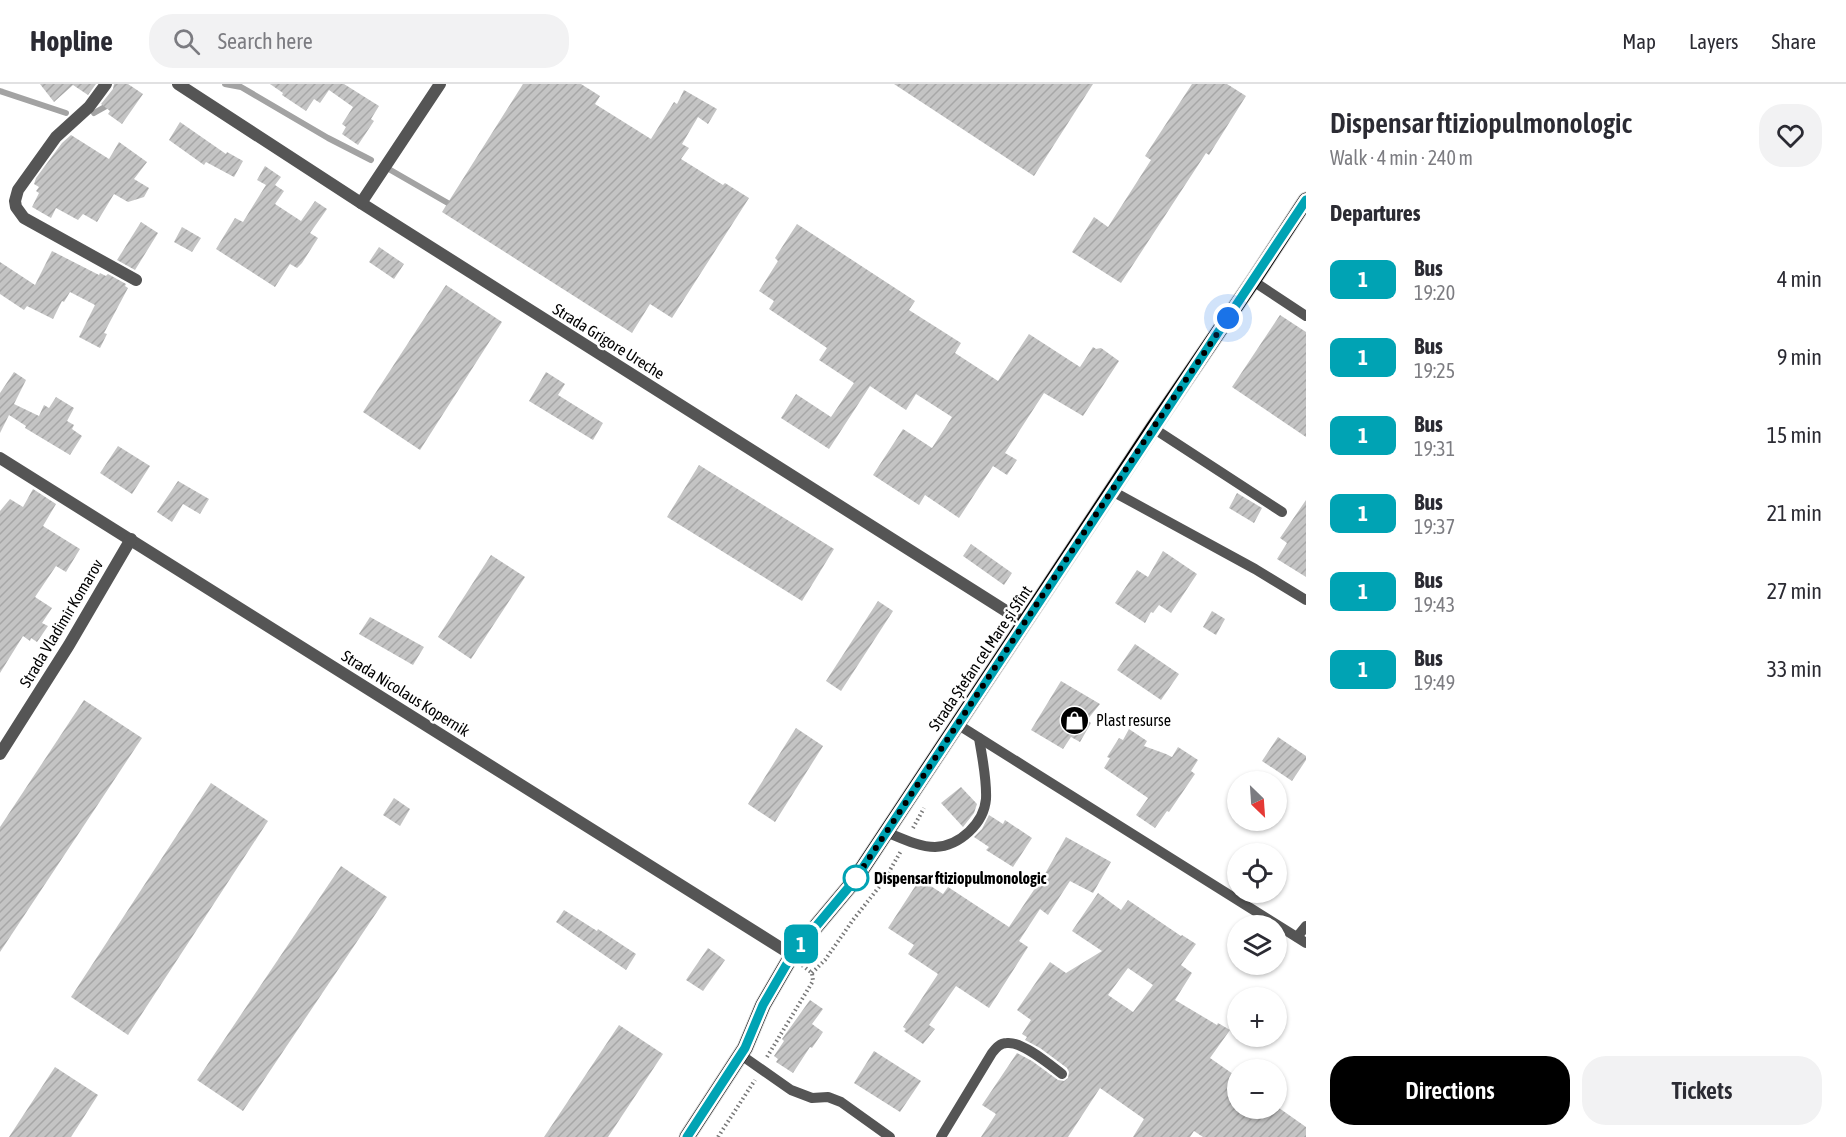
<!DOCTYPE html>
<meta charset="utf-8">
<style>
:root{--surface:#fff;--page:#f2f2f3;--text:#2b2b33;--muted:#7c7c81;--line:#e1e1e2;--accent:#000}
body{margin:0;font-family:"Asap Condensed",sans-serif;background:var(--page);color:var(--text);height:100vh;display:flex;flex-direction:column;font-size:22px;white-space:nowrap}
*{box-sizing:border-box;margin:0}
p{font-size:20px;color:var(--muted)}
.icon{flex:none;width:33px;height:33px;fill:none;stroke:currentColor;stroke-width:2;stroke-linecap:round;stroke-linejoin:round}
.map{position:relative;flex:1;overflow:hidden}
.side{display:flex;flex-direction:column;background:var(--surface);width:540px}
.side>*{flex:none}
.badge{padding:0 12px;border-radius:9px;font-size:21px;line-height:39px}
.needle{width:39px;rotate:155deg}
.fabs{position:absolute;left:1227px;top:687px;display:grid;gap:12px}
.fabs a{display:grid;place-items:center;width:60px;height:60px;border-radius:50%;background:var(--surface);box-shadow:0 2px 4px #0004;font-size:30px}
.you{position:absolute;width:30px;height:30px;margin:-15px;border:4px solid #fff;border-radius:50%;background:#1a73e8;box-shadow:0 0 0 9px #1a73e833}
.map>.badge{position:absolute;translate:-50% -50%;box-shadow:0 0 0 3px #fff}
h2{padding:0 24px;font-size:22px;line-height:54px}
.round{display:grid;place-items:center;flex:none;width:63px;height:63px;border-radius:24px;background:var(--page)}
.headline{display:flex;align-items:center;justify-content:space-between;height:102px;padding:0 24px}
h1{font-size:28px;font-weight:600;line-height:45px}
.button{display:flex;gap:12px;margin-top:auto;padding:12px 24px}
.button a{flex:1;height:69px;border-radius:24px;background:var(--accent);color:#fff;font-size:24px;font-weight:600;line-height:69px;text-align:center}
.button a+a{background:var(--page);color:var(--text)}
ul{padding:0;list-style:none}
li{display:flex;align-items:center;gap:18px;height:78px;padding:0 24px}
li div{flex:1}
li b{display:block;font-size:22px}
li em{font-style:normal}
li .badge{min-width:66px;font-weight:700;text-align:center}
header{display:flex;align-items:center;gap:36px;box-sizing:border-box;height:84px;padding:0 30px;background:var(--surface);border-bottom:2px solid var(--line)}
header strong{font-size:28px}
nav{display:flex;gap:33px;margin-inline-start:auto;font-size:21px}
.search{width:420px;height:54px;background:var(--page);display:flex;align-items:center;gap:15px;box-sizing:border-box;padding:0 21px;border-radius:24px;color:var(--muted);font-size:22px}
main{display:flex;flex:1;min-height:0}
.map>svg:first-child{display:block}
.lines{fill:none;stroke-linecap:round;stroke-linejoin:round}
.stream{stroke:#a3a3a3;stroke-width:6}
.building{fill:url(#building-hatch);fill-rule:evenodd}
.primary-casing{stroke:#dbdbdb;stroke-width:17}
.path{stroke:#777;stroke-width:4;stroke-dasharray:1.5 3;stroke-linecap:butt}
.lane{stroke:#555;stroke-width:10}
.street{stroke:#555;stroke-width:12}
.primary{stroke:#000;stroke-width:15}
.line-casing{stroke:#fff;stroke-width:14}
.line{stroke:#00a3b4;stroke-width:9}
.walk{stroke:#000;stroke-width:6;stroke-dasharray:0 10.8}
.stop-dot{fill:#fff;stroke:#00a3b4;stroke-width:3}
.labels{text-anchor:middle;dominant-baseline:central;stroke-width:5;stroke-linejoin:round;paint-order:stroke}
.street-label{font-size:16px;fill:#000;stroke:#fff}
.poi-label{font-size:16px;fill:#000;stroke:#fff;text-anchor:start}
.stop-label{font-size:16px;font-weight:bold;fill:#000;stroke:#fff;text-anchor:start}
</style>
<header>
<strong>Hopline</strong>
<div class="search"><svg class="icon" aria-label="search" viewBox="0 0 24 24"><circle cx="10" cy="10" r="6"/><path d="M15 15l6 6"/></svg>Search here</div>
<nav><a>Map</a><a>Layers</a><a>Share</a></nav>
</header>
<main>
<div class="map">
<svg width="1306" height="1053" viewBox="0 0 1306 1053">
<defs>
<pattern id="building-hatch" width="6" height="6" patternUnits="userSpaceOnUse" patternTransform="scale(1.5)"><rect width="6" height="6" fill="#c4c4c4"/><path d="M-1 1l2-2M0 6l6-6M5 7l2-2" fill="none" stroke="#a7a7a7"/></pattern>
</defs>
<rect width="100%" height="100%" fill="#fff"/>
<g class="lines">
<g class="stream">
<polyline points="225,0 241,3 328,54 371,76"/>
<polyline points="0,7 66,29"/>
<polyline points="94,29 110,20"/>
<polyline points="387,84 453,122"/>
</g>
</g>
<g class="building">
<polygon points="40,0 96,0 88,11 73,1 54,18"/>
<polygon points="114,0 128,0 143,10 122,40 108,30 110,27 101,20 113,5"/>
<polygon points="270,0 344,0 379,22 371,35 374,37 358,61 342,50 346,43 342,40 353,23 329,6 320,19 314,15 306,27 282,11 283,9"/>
<polygon points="523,0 581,0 600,12 595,20 651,55 674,18 677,20 684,6 717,25 708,40 698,33 682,60 689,64 681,75 723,101 725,99 749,114 672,234 650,220 632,249 442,128"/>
<polygon points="894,0 1093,0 1034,92"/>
<polygon points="1192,0 1227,0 1246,12 1209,71 1206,69 1121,199 1072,168 1094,133 1108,143 1151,76 1145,72"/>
<polygon points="180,38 226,70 227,68 243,77 234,93 206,78 204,81 169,56"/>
<polygon points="71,51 109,75 119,58 147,78 134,95 149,104 144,113 128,118 114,110 97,138 83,130 78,136 56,124 51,134 32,123 39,109 36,107 39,103 34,100 36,94 62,59"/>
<polygon points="265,82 281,93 275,101 284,107 275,120 301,137 315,117 327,125 310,149 318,154 302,179 297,184 290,180 275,203 216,165 235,134 243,138 266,101 257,96"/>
<polygon points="141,138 158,149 135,186 117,176"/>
<polygon points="797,140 915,217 909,226 961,259 955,269 998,297 1029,250 1080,283 1093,263 1096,265 1101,264 1119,277 1083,332 1044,309 1005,369 1017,376 1007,391 993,382 959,434 925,411 919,421 873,391 903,345 932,364 952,333 916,310 906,326 870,302 829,365 781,334 796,310 831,333 854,299 819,276 827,264 769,225 774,217 759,207 778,177 775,174"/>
<polygon points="182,143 201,154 192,168 174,158"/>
<polygon points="379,163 404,180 394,195 369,178"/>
<polygon points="52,167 99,191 100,189 106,192 108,190 126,200 125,202 128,204 104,249 107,250 100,264 79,253 95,221 70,208 64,218 62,217 53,235 27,222 24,226 0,210 0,178 35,201"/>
<polygon points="446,201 502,238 420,366 363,328"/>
<polygon points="1280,231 1306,248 1306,353 1232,303"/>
<polygon points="14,288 26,296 14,320 39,332 44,321 49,324 56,313 74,324 67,337 74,341 72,345 82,352 70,371 25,344 26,342 9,331 0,349 0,309"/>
<polygon points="546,288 565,300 558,311 603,339 593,356 529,317"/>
<polygon points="118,362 150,382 132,410 100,389"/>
<polygon points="699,381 834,465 802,517 667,433"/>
<polygon points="178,397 209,415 200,430 183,420 172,438 157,428"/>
<polygon points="33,405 56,420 43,442 80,465 66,488 56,482 35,513 52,524 42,539 48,542 37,558 31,554 30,557 23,552 0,589 0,427 10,415 23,423"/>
<polygon points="1237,409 1262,424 1254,439 1229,424"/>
<polygon points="1306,416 1306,493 1277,475 1287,459 1280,454"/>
<polygon points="971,460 1012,489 1004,501 963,472"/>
<polygon points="1163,467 1197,490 1171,529 1159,521 1153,529 1151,528 1145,539 1115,519 1137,486 1148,493"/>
<polygon points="491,471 525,493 471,575 438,553"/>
<polygon points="878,517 893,527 841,607 826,597"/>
<polygon points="1212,527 1225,535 1216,551 1203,543"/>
<polygon points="370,533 424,563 413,581 359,550"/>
<polygon points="1135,560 1179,590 1161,616 1117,586"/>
<polygon points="1061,597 1100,620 1087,636 1091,639 1080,658 1071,653 1063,665 1031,646"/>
<polygon points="84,616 142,654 0,868 0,743"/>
<polygon points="796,644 823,662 775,738 748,720"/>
<polygon points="1129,645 1147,657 1144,662 1166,670 1172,673 1178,663 1198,676 1191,687 1195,690 1169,728 1167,727 1155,744 1136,731 1148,714 1104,684 1110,674 1107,673 1119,654 1123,656"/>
<polygon points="1278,653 1306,672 1306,676 1292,697 1262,677"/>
<polygon points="211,699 268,737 128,951 71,913"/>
<polygon points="961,703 977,720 974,729 963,743 941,719"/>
<polygon points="394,714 410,725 400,742 383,731"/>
<polygon points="989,731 1003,740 1005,736 1032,754 1013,783 986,766 989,763 974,753 982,745"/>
<polygon points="1066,753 1111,778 1093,809 1070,797 1048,831 1040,825 1019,857 1028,863 989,924 956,902 929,941 935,945 923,960 904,947 906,945 903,943 938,890 908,870 914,861 888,844 920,795 943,810 948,803 1009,843 1046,788"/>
<polygon points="341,782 387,813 243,1027 197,996"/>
<path d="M1098 809 1121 826 1128 816 1181 852 1182 851 1196 860 1181 881 1192 889 1175 916 1217 941 1218 939 1230 946 1210 974 1233 990 1231 993 1238 997V1024H1279L1306 1043V1053H1203L1194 1047 1190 1053H1133L1144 1035 1100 1004 1068 1053H981L996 1030 982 1021 1017 969 1032 977 1058 996 1064 997 1068 994 1069 988 1067 984 1040 964 1025 956 1027 953 1022 950 1031 936 1017 926 1050 878 1066 889 1102 867 1072 847ZM1128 884 1153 901 1133 928 1108 911Z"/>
<polygon points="564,826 597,847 598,845 636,870 626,886 556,838"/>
<polygon points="708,864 725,876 703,907 686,896"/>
<polygon points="810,916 823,925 812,940 823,948 812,964 810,963 793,989 776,978 778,975 774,972 784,957 782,955"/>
<polygon points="619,941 663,970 608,1053 544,1053"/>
<polygon points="874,967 921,997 900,1028 854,999"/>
<polygon points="55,983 98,1011 71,1053 9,1053"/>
</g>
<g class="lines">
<defs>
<polyline id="primary" points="687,1053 745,964 763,921 792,871 854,797 1153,344 1253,197 1306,116"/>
</defs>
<use href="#primary" class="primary-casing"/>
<g class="path">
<polyline points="913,744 924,724"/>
<polyline points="812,889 825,876 853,836 883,798 901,767"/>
<polyline points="767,973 813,897 812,889 802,881"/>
<polyline points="718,1053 755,996"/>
</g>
<g class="lane">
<polyline points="1253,197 1306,232"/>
<polyline points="1153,344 1282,428"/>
<polyline points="1112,407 1255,485 1306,516"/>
<polyline points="957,640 1306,859"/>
<path d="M886 748C901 754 919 763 935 763 960 762 984 739 986 715 987 695 982 673 979 654"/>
<polyline points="1297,853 1306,842"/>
<polyline points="741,971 791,1006 812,1014 828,1013 841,1018 890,1053"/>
<path d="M941 1053 992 969C996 964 1000 959 1007 959 1022 957 1050 981 1062 990"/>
</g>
<g class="street">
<polyline points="106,0 89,23 56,53 18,106 15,117 16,123 24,134 136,196"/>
<polyline points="178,0 361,119 1025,539"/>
<polyline points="361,119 440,0"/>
<polyline points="0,374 792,871"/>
<polyline points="0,670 69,561 131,455"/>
</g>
<use href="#primary" class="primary"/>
</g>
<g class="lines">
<defs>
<polyline id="line" points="687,1053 745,964 763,921 792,871 854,797 1306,116"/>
</defs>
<use href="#line" class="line-casing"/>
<use href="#line" class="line"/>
<polyline class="walk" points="856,794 854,797 1153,344 1228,234"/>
</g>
<defs>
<symbol id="shop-disc" viewBox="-11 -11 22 22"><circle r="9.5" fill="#000" stroke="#fff"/><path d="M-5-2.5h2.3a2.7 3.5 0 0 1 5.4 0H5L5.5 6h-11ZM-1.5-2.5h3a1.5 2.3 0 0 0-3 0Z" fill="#fff"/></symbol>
</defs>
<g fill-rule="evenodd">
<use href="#shop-disc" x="1058" y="620" width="33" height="33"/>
</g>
<circle class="stop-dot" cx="856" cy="794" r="12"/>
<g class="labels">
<g class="street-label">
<text transform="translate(609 257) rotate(32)">Strada Grigore Ureche</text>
<text transform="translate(61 539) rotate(-59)">Strada Vladimir Komarov</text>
<text transform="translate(980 574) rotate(-56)">Strada Ștefan cel Mare și Sfînt</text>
<text transform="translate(406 609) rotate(32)">Strada Nicolaus Kopernik</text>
</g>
<g class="poi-label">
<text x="1096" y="636">Plast resurse</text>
</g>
<g class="stop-label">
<text x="874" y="794">Dispensar ftiziopulmonologic</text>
</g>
</g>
</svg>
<div class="fabs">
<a><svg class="needle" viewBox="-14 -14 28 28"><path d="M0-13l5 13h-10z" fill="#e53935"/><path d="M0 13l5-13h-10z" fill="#7c7c81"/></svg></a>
<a><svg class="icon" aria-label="locate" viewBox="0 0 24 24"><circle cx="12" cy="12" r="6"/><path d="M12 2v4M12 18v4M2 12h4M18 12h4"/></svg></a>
<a><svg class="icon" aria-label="layers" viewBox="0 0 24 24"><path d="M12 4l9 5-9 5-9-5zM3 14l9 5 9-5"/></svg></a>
<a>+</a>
<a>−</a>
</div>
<div class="you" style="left:1228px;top:234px"></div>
<b class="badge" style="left:801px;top:860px;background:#00a3b4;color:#fff">1</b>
</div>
<section class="side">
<div class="headline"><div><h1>Dispensar ftiziopulmonologic</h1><p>Walk · 4 min · 240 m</p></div><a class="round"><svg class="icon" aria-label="heart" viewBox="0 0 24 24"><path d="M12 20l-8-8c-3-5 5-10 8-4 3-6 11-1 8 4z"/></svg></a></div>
<h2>Departures</h2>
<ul>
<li><span class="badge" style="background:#00a3b4;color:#fff">1</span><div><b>Bus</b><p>19:20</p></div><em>4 min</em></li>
<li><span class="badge" style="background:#00a3b4;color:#fff">1</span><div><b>Bus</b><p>19:25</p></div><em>9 min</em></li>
<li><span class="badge" style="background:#00a3b4;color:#fff">1</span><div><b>Bus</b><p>19:31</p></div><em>15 min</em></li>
<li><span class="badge" style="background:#00a3b4;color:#fff">1</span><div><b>Bus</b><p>19:37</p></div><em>21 min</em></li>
<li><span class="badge" style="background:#00a3b4;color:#fff">1</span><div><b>Bus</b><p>19:43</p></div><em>27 min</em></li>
<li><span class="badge" style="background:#00a3b4;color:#fff">1</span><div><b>Bus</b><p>19:49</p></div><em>33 min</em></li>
</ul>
<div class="button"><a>Directions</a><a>Tickets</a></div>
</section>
</main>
